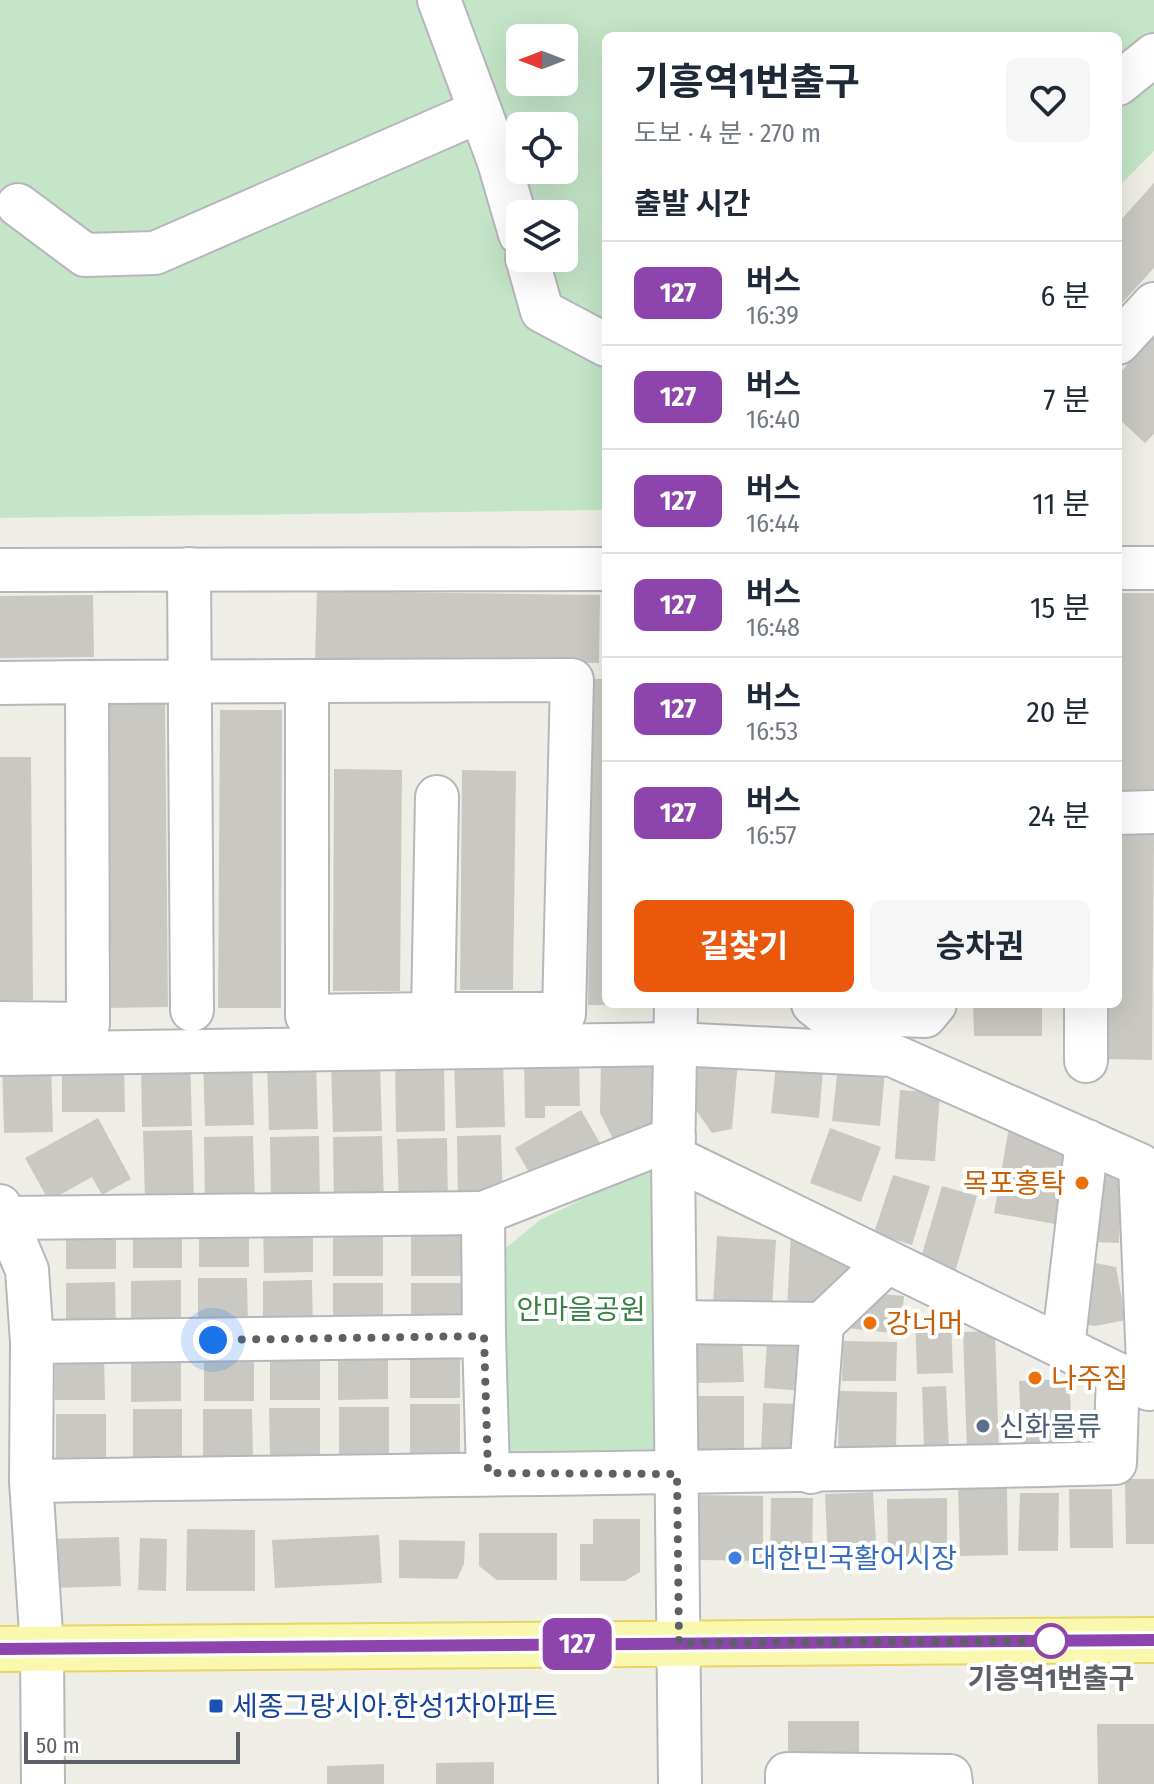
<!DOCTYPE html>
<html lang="ko">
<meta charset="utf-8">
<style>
:root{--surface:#fff;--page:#f6f6f7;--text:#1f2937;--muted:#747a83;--line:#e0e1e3;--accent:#ea580c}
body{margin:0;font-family:"Fira Sans Condensed","Noto Sans KR",sans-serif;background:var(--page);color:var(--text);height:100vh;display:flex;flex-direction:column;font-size:30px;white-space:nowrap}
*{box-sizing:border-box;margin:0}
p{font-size:26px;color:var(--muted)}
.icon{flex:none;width:44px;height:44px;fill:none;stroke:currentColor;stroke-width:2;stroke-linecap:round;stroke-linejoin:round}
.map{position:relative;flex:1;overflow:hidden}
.panel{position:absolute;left:602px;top:32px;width:520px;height:976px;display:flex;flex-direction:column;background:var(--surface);border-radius:12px;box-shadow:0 8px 32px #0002}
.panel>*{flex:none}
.badge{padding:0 16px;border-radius:12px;font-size:28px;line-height:52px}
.needle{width:52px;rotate:270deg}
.fabs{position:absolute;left:506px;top:24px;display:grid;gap:16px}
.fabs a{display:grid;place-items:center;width:72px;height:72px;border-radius:12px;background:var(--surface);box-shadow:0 8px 32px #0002;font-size:40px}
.scale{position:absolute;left:24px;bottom:20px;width:216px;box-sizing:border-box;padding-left:8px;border:4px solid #5d6065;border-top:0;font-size:22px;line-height:28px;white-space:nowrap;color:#5d6065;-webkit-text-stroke:6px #fff;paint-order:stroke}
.you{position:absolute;width:40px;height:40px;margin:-20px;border:6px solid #fff;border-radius:50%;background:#1a73e8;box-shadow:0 0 0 12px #1a73e833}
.map>.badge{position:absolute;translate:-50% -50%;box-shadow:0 0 0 4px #fff}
h2{padding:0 32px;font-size:30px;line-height:72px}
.round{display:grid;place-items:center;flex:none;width:84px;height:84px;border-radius:12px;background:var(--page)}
.headline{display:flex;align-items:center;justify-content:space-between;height:136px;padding:0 32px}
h1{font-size:38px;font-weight:700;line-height:60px}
.button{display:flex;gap:16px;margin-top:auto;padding:16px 32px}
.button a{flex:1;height:92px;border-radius:12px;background:var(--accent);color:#fff;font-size:32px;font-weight:700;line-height:92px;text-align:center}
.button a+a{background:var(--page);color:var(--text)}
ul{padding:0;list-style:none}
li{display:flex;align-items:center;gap:24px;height:104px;padding:0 32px;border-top:2px solid var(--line)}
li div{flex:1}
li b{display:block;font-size:30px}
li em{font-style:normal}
li .badge{min-width:88px;font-weight:700;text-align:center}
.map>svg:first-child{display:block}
.green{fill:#c4e5c8;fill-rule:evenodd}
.building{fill:#cac8c2}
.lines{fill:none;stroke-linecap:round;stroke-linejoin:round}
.minor-casing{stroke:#b6b7bc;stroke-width:46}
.major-casing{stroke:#e9d564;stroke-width:48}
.minor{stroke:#fff;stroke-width:42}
.major{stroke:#faf7af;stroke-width:44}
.line-casing{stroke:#fff;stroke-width:18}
.line{stroke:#8e44ad;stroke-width:12}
.walk{stroke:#5d6065;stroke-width:8;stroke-dasharray:0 14.4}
.food-dot{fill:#e8710a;stroke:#fff;stroke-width:3}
.service-dot{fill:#5c6f8a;stroke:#fff;stroke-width:3}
.shop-dot{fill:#3f7fe0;stroke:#fff;stroke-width:3}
.stop-dot{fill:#fff;stroke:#8e44ad;stroke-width:4}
.transit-dot{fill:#1a4fb4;stroke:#fff;stroke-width:3}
.labels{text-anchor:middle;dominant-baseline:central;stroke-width:8;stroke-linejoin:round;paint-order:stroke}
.food-label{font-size:28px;fill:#c56008;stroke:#fff;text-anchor:start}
.park-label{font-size:28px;fill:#398045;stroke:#fff}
.service-label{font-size:28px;fill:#4e5e75;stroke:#fff;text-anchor:start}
.shop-label{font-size:28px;fill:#366cbe;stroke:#fff;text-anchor:start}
.stop-label{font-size:28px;font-weight:bold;fill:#5d6065;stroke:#fff}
.transit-label{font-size:28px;fill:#164399;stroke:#fff;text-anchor:start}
</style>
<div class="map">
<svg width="1154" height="1784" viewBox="0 0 1154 1784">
<rect width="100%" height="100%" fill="#efeee6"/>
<g class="green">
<path d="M0 0H1154V151L1118 187V36H606V510L0 518ZM520 38H564V82H520ZM520 126H564V170H520ZM520 214H564V258H520Z"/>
<polygon points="656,1163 660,1449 508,1454 501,1252 540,1220"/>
</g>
<g class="building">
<polygon points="1154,183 1154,268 1122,303 1118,300 1118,223"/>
<polygon points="1154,335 1154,434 1145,443 1118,418 1118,375"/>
<polygon points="317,591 600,595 599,663 315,659"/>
<rect x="1118" y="593" width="36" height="197"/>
<polygon points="93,595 94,657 0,658 0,596"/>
<polygon points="592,679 606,679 606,1005 588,1005"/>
<polygon points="165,702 168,1007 107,1008 104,703"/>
<polygon points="220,710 282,710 281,1008 218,1008"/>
<polygon points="0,757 31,757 33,1000 0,1000"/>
<polygon points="334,769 402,770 400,991 333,991"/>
<polygon points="462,770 516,771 513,990 460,990"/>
<polygon points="1118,833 1154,833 1152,1060 1106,1059 1107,1004 1118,1004"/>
<polygon points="973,1004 1042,1004 1042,1036 974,1036"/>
<polygon points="190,1056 192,1126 142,1127 141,1058"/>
<polygon points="252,1056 254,1125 205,1126 203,1057"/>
<polygon points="524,1057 579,1057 580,1106 545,1106 545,1118 525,1118"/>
<polygon points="503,1058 505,1127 456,1128 454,1059"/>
<polygon points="705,1058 738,1061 732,1129 712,1133 691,1103 690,1078"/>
<polygon points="601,1059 665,1060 664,1125 618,1149 600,1113"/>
<polygon points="316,1060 318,1129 269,1130 267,1061"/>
<polygon points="380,1062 382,1131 333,1132 331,1063"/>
<polygon points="444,1062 445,1131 396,1132 395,1063"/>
<polygon points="51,1063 53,1132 4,1133 2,1064"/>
<polygon points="62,1063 124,1063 125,1112 62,1112"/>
<polygon points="776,1065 823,1070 819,1118 771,1113"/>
<polygon points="838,1066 885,1071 880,1126 832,1121"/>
<polygon points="900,1090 940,1093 935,1161 895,1159"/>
<polygon points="581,1110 604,1150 538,1188 515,1148"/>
<polygon points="98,1118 131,1179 102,1195 92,1177 49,1201 25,1158"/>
<polygon points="1010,1121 1067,1151 1055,1224 994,1213"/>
<polygon points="830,1128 881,1147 861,1202 810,1183"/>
<polygon points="192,1130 194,1199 145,1200 143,1131"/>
<polygon points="501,1135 503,1204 458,1205 457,1136"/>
<polygon points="253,1136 255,1205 205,1206 204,1137"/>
<polygon points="319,1136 320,1205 271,1206 270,1137"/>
<polygon points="382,1136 384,1205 334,1206 333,1137"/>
<polygon points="447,1138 448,1206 399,1208 397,1139"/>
<polygon points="1098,1165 1122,1176 1119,1243 1095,1242"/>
<polygon points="893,1175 930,1186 912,1245 874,1233"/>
<polygon points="942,1186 977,1196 955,1272 920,1261"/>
<polygon points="249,1218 249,1267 199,1267 199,1219"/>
<polygon points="182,1219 182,1268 133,1268 133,1220"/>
<rect x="66" y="1221" width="50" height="48"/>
<polygon points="263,1224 313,1224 313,1272 264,1273"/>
<rect x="333" y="1228" width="50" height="48"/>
<rect x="411" y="1228" width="50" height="48"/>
<polygon points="791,1232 862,1267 815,1311 787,1309"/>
<polygon points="717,1236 776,1240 772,1308 713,1305"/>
<polygon points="1090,1262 1116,1267 1126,1320 1095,1326 1079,1323"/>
<polygon points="198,1278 247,1278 248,1327 198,1327"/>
<polygon points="181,1280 181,1329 131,1329 131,1281"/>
<polygon points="312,1280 313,1329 263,1329 263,1281"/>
<polygon points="115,1282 116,1331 66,1331 66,1283"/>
<rect x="333" y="1283" width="50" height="48"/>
<rect x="411" y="1283" width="50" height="48"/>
<polygon points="873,1293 904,1296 900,1334 846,1328"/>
<polygon points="951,1314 953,1373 917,1374 915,1316"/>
<polygon points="995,1331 999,1451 967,1452 963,1332"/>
<polygon points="742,1336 744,1382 697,1383 696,1338"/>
<polygon points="767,1341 808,1344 805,1391 764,1388"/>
<polygon points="843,1341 897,1342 896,1381 842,1381"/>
<rect x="410" y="1350" width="50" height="48"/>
<polygon points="338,1351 388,1351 388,1399 338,1400"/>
<polygon points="55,1352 104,1352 105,1400 55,1400"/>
<rect x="270" y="1352" width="50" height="48"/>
<polygon points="131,1353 181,1353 181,1401 131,1402"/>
<rect x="204" y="1353" width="50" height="48"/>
<polygon points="1069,1379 1073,1447 1022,1449 1019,1381"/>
<polygon points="946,1386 949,1447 924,1448 922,1387"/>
<polygon points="839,1391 897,1392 896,1453 838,1452"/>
<rect x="696" y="1396" width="48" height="61"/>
<polygon points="763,1403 802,1404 799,1454 761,1453"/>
<rect x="410" y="1404" width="50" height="49"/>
<polygon points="339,1407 389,1407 389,1455 339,1456"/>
<polygon points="269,1408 320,1408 320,1456 270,1456"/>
<polygon points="133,1409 182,1409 182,1457 133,1458"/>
<polygon points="203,1409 252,1409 253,1457 203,1458"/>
<rect x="56" y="1414" width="50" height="48"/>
<polygon points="1125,1479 1154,1479 1154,1544 1126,1544"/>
<polygon points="1007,1487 1008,1555 960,1556 958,1488"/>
<polygon points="1069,1489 1112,1489 1113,1548 1070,1548"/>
<polygon points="873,1492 877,1558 828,1560 825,1494"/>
<polygon points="1020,1493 1059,1493 1058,1551 1018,1551"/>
<polygon points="700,1495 763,1496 763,1561 700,1560"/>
<polygon points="771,1498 813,1498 812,1561 770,1561"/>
<polygon points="947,1498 947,1556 888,1557 887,1499"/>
<polygon points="593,1519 640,1519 640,1572 625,1581 580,1581 580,1544 593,1544"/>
<polygon points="187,1529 255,1530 255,1591 186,1591"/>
<polygon points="479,1533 557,1533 557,1580 497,1580 479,1566"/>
<polygon points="379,1535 382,1583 275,1588 272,1540"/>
<polygon points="119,1537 121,1586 52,1588 51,1539"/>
<polygon points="140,1538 167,1539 166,1591 138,1590"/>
<polygon points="399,1540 465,1541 464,1564 457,1579 399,1578"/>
<rect x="788" y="1721" width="71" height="44"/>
<polygon points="1097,1724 1154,1724 1154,1784 1098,1784"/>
<polygon points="494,1762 494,1784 436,1784 436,1763"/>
<polygon points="384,1764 384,1784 327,1784 327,1766"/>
</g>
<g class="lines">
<defs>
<g id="minor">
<polyline points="439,0 499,162 520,234"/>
<polyline points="1118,84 1154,55"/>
<polyline points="18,205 85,255 155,253 480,111"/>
<polyline points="527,258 542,311 606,345"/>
<polyline points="1118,343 1154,304"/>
<polyline points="1118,568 1154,568"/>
<polyline points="189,569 192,1010"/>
<polyline points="0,570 606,569"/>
<polyline points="307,681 307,1016 433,1014"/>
<polyline points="87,682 572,680 564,1014 433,1014 437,797"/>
<polyline points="0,683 87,682 88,1024 0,1023"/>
<polyline points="1118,813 1154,812"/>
<polyline points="813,1004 823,1012 925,1016 935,1004"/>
<polyline points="1086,1004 1086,1061"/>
<polyline points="0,1054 676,1044 892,1055 1140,1165 1149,1389"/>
<polyline points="673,1157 676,1004"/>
<polyline points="0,1206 27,1270 32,1342 31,1481 42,1648 43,1784"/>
<polyline points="5,1218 483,1213"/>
<polyline points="676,1322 822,1324 811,1472"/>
<polyline points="822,1324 887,1262"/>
<polyline points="484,1336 483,1213 674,1138"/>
<polyline points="32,1342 484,1336 488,1473"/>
<polyline points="1063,1347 1087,1141"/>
<path d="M31 1481C393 1475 754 1473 1115 1463L1118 1374"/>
<polyline points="680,1784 673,1157 1144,1387"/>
<polyline points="787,1784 787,1774 950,1776 951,1784"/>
</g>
<polyline id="major" points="0,1649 1154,1640"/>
</defs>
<use href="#minor" class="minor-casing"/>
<use href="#major" class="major-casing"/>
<use href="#minor" class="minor"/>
<use href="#major" class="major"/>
</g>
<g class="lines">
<defs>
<polyline id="line" points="0,1649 1154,1640"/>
</defs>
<use href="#line" class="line-casing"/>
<use href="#line" class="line"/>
<polyline class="walk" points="213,1340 484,1336 488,1473 677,1474 679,1643 1059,1641 1051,1641"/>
</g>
<g class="food-dot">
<circle cx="1082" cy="1183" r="8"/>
<circle cx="870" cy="1323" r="8"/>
<circle cx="1035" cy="1378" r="8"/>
</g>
<circle class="service-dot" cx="983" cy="1426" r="8"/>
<circle class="shop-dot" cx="735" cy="1558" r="8"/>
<circle class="stop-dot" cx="1051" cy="1641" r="16"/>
<rect class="transit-dot" x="208" y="1698" width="16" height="16" rx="4"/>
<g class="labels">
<g class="food-label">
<text x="1066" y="1183" text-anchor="end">목포홍탁</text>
<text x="886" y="1323">강너머</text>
<text x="1051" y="1378">나주집</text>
</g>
<g class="park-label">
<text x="581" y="1309">안마을공원</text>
</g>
<g class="service-label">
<text x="999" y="1426">신화물류</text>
</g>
<g class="shop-label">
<text x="751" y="1558">대한민국활어시장</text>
</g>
<g class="stop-label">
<text x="1051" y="1678">기흥역1번출구</text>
</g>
<g class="transit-label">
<text x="232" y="1706">세종그랑시아.한성1차아파트</text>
</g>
</g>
</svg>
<div class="fabs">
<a><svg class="needle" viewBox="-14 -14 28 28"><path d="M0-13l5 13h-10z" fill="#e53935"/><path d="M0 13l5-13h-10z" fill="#747a83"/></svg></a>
<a><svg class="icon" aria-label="locate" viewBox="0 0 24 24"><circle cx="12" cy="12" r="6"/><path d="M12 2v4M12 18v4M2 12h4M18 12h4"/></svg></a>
<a><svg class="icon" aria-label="layers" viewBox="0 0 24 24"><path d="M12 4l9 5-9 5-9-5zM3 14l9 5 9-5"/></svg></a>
</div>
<div class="scale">50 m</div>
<div class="you" style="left:213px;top:1340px"></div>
<b class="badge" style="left:577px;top:1644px;background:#8e44ad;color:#fff">127</b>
<section class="panel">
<div class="headline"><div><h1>기흥역1번출구</h1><p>도보 · 4 분 · 270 m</p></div><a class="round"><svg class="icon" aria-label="heart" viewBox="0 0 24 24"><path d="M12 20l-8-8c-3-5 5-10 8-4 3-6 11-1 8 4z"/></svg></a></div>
<h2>출발 시간</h2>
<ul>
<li><span class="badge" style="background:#8e44ad;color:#fff">127</span><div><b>버스</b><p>16:39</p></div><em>6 분</em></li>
<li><span class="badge" style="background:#8e44ad;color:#fff">127</span><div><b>버스</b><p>16:40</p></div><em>7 분</em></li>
<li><span class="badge" style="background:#8e44ad;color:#fff">127</span><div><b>버스</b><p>16:44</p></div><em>11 분</em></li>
<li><span class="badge" style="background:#8e44ad;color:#fff">127</span><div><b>버스</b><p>16:48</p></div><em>15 분</em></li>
<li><span class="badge" style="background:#8e44ad;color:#fff">127</span><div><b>버스</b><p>16:53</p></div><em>20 분</em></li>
<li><span class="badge" style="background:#8e44ad;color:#fff">127</span><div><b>버스</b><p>16:57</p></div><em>24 분</em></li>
</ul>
<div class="button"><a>길찾기</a><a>승차권</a></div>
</section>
</div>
